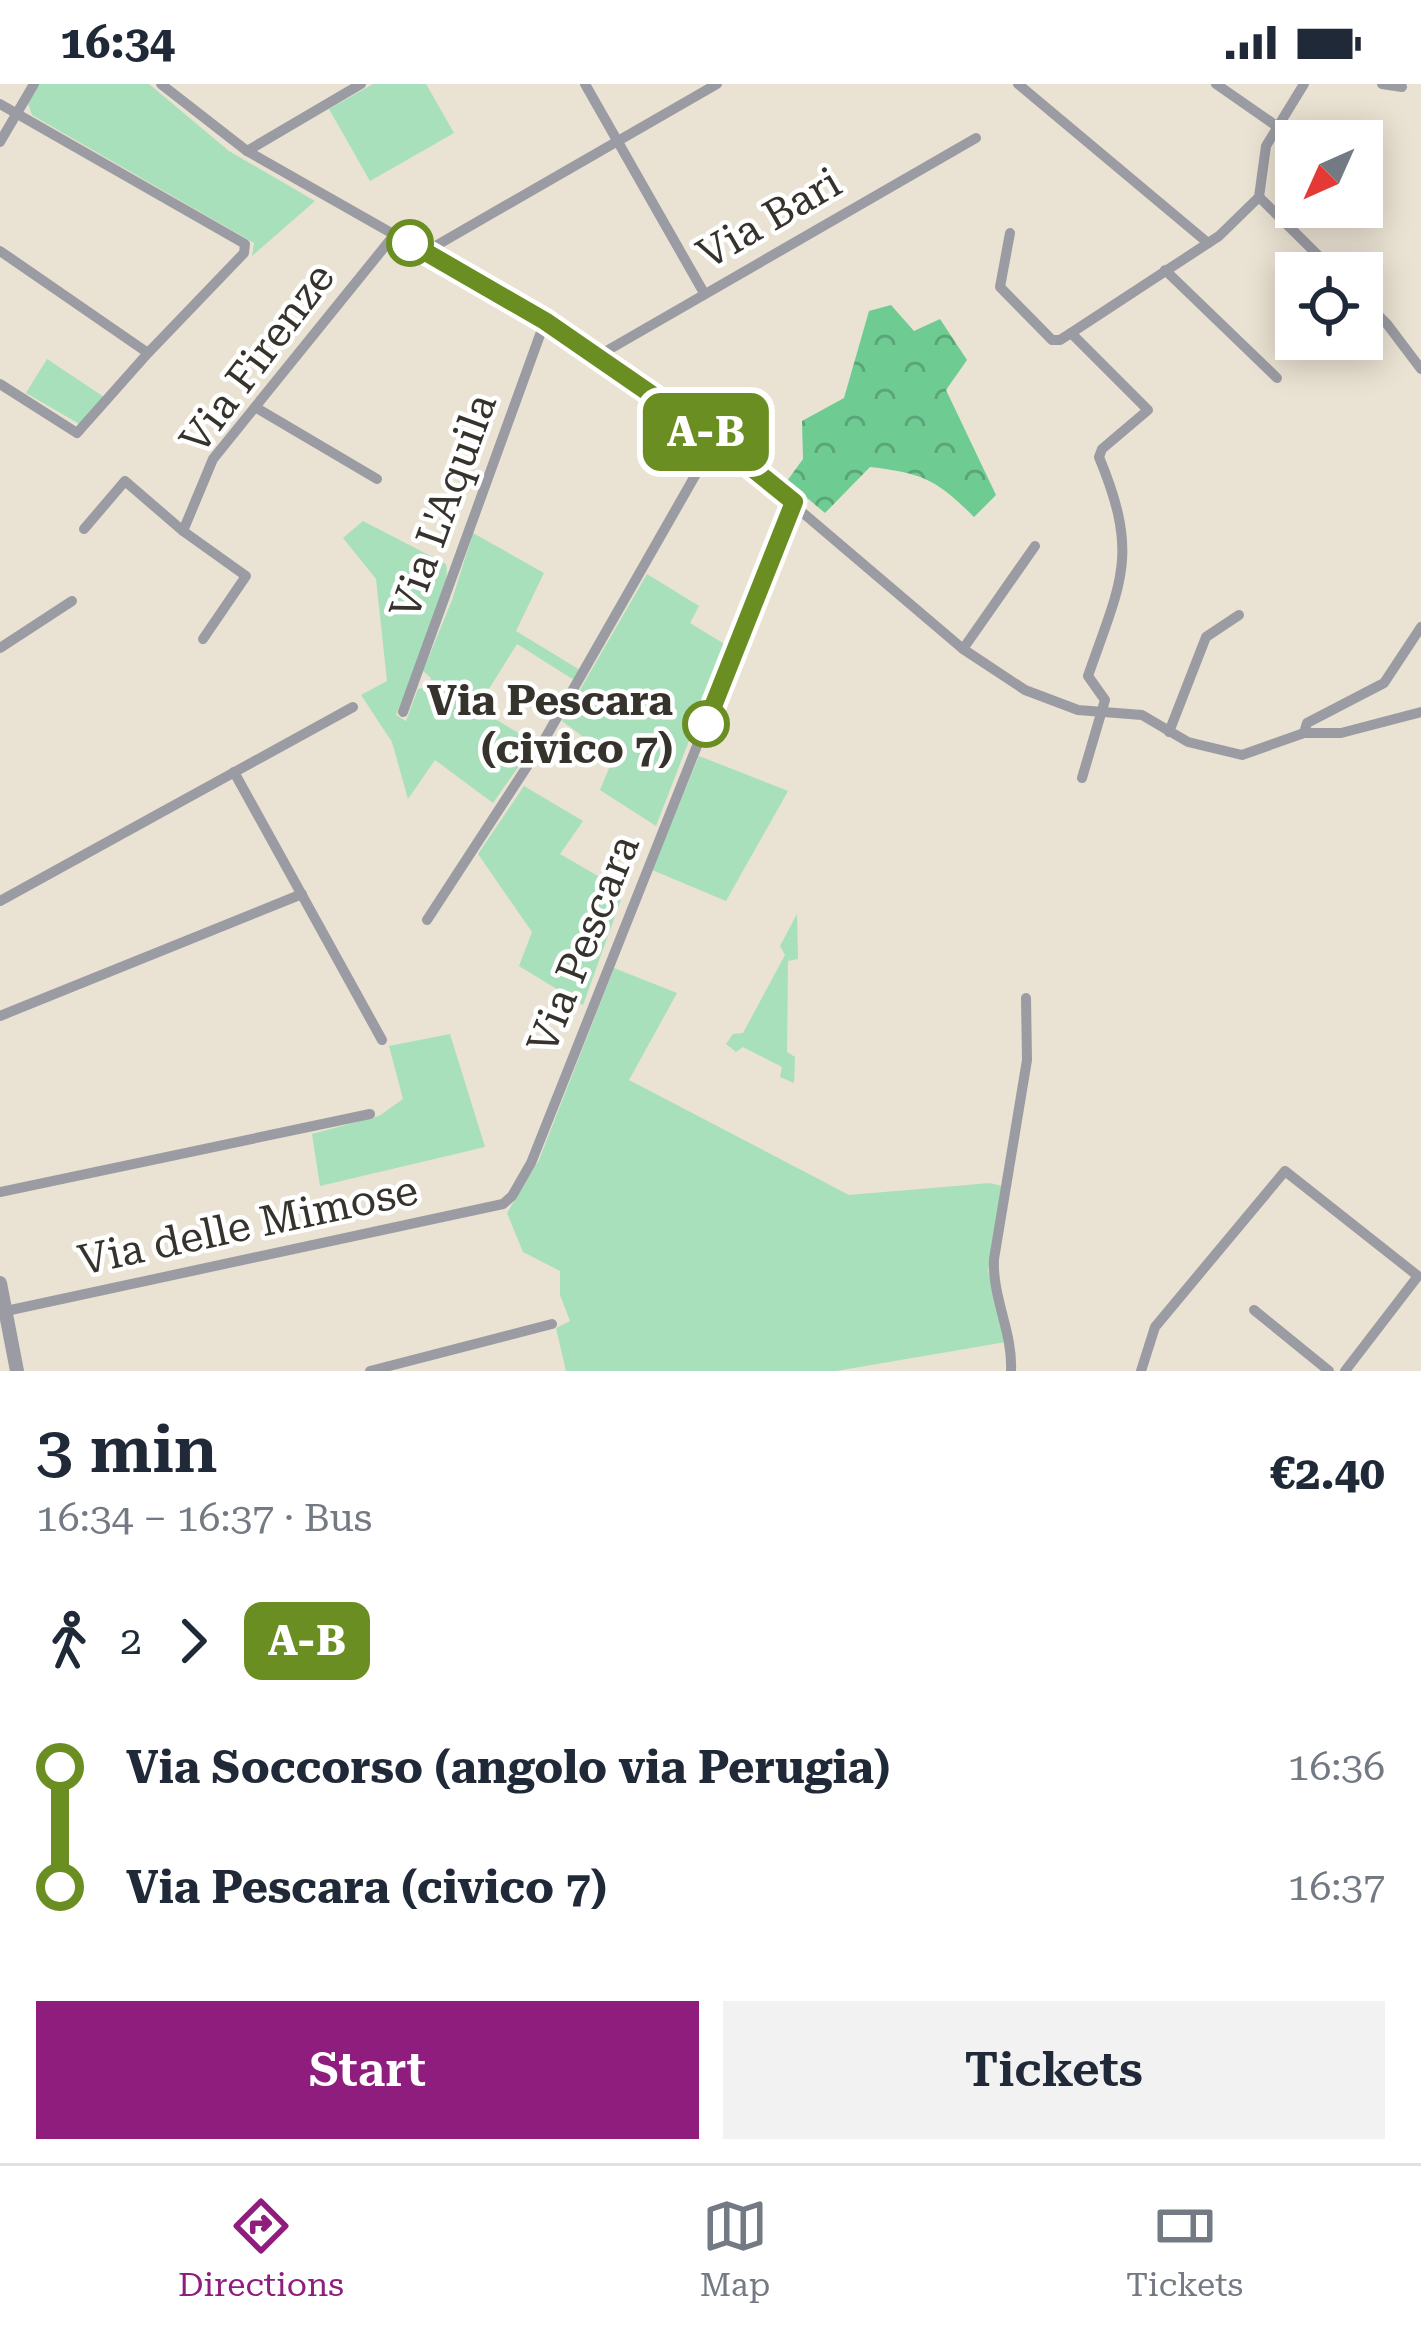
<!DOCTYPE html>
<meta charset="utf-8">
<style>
:root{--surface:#fff;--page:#f2f2f3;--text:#1f2937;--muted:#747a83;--line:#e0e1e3;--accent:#8f1d7e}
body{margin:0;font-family:"Roboto Serif",serif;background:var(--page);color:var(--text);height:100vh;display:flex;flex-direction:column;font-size:45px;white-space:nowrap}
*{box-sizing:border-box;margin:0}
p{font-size:39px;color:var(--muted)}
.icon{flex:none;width:66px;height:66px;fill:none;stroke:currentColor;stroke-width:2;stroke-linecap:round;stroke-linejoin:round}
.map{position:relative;height:1287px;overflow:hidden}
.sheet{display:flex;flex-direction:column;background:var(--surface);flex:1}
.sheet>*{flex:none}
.badge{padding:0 24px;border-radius:18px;font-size:42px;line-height:78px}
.needle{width:78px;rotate:225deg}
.tools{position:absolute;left:1275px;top:36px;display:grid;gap:24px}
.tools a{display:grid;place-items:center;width:108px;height:108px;border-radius:0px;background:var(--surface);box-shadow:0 6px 30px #0003;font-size:60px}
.map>.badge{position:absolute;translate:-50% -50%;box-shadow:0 0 0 6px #fff}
.legs{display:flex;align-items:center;gap:18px;height:132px;padding:0 36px;font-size:39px}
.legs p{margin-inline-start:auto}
.headline{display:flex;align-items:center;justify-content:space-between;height:204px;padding:0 36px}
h1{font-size:66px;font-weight:600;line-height:90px}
.primary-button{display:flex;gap:24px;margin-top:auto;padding:24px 36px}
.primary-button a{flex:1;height:138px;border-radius:0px;background:var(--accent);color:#fff;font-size:48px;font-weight:600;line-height:138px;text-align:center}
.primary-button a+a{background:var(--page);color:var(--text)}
ul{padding:0 36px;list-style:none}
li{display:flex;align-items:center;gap:42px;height:120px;font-size:45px}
li i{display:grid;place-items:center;width:18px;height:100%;margin:0 15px;background:currentColor}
li i::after{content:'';width:30px;height:30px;margin:-15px;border:9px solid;border-radius:50%;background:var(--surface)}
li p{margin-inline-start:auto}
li:first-child i{background:linear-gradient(#0000 50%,currentColor 0)}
li:last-child i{background:linear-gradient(currentColor 50%,#0000 0)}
.status{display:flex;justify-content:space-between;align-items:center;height:84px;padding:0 60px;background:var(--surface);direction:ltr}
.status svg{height:33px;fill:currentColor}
.menu{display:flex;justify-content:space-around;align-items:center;height:168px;border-top:3px solid var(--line);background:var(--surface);font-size:33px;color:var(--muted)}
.menu a{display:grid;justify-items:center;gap:6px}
.menu .active{color:var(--accent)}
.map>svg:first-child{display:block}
.green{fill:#a8e0bb}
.forest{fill:url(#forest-crowns)}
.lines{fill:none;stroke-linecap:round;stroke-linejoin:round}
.minor{stroke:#9b9ca3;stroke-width:10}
.tertiary{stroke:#9b9ca3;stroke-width:14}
.line-1-casing{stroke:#fff;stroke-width:27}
.line-1{stroke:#6b8e23;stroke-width:18}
.stop-1-dot{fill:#fff;stroke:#6b8e23;stroke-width:6}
.labels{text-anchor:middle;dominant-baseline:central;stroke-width:9;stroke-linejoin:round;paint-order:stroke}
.street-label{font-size:42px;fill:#36332d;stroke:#fff}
.stop-label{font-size:42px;font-weight:bold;fill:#36332d;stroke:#fff;text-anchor:end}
</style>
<div class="status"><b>16:34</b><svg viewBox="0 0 49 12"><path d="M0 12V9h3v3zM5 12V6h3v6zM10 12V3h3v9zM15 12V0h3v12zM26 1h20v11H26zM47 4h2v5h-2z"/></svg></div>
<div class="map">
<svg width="1421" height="1287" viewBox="0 0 1421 1287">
<defs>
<pattern id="forest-crowns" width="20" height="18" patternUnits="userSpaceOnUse" patternTransform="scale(3)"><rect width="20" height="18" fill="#6ecc92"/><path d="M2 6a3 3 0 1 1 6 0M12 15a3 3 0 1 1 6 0" fill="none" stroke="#5ba678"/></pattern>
</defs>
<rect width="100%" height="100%" fill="#eae2d2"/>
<g class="green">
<polygon points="39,0 149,0 229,67 315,117 252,172 254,159 32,31 28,19"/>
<polygon points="373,0 426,0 454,49 370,97 329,25"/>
<polygon points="47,275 104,313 81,341 26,309"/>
<path d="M363 437 446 480C453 517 410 595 396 631L406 637 418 605 428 603 431 594 423 587 452 516 473 449 544 489 516 547 580 586 574 596 517 560 477 624 535 659 493 719 435 676 408 715 392 658 361 611 387 597 376 495 343 454Z"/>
<polygon points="647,490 699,522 690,539 726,561 656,742 600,706 613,675 562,637"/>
<polygon points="699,672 788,707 726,817 652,786"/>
<polygon points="524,702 583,737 560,770 624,807 583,921 519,882 532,848 478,770"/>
<polygon points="797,830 798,875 788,877 787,968 795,973 794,999 780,993 782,983 743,963 736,968 726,960 733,950 743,949 785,871 780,862"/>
<polygon points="614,884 677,909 629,996 849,1111 990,1099 1006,1103 988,1186 1006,1258 836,1287 566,1287 556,1244 570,1237 560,1211 560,1187 523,1168 507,1129 539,1076"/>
<polygon points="450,950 485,1063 320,1102 312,1050 379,1032 403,1015 389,962"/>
</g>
<path class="forest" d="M891 221 914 247 940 235 967 276 946 306 996 411 974 433C937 396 923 389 870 383L825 429 787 397 803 375 802 337 844 314 869 227Z"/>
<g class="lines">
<g class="minor">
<polyline points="161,0 247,67 520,222 716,355 963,565 1025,606 1078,626 1142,631 1188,658 1242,671 1304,649 1341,649 1421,628"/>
<polyline points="585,0 704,209"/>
<polyline points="1018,0 1208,159"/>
<polyline points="1216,0 1278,43"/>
<polyline points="1382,0 1402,3"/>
<polyline points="0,20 245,160 244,169 148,269 77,349 0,300"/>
<polyline points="0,58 34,0"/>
<polyline points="247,67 361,0"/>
<polyline points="1259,113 1336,189"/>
<polyline points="1010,149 1000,203 1052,256 1060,256 1071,249"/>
<polyline points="0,167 148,269"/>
<polyline points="425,168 717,0"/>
<polyline points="1165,186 1277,294"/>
<polyline points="1362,215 1387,240 1421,285"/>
<polyline points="596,273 976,54"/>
<polyline points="255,323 377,395"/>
<polyline points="84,445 125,397 183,447 213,375 395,150"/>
<polyline points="183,447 246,492 203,555"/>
<polyline points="0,564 72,517"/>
<polyline points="963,565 1035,462"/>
<polyline points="403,628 545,237"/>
<polyline points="1169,648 1206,553 1239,531"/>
<polyline points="1304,649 1307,639 1384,599 1421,543"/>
<polyline points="234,688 382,956"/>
<path d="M1082 694 1105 616 1088 592C1121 497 1140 472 1099 373L1102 365 1148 326 1071 249 1219 152 1259 113 1266 62 1304 0"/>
<polyline points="0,817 353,623"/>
<polyline points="427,836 543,658 716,355"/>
<polyline points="0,932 302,810"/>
<polyline points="0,1108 370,1030"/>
<polyline points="1254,1226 1329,1287"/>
<polyline points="6,1227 503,1120 512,1112 531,1079 794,418"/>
<polyline points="370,1287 552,1240"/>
<path d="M1011 1287C1013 1248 992 1214 994 1175L1027 976 1026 914"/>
<polyline points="1141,1287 1155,1243 1285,1087 1418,1192 1345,1287"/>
</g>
<polyline class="tertiary" points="0,1199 17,1287"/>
</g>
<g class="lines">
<defs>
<polyline id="line-1" points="410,159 545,237 716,355 794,418 706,640"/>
</defs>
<use href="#line-1" class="line-1-casing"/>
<use href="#line-1" class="line-1"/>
</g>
<g class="stop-1-dot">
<circle cx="410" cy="159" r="21"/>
<circle cx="706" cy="640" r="21"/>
</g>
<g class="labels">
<g class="street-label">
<text transform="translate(769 134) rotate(-30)">Via Bari</text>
<text transform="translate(257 274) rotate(-53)">Via Firenze</text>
<text transform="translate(443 422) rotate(-70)">Via L'Aquila</text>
<text transform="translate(583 860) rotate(-68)">Via Pescara</text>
<text transform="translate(248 1141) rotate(-12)">Via delle Mimose</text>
</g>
<g class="stop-label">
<text x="673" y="616">Via Pescara<tspan x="673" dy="48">(civico 7)</tspan></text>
</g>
</g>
</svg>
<div class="tools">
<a><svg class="needle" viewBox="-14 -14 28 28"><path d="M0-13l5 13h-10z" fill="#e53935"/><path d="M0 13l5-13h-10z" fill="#747a83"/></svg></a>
<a><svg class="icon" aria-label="locate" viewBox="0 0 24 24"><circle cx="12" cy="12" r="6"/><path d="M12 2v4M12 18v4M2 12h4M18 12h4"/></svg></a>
</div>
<b class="badge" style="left:706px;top:348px;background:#6b8e23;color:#fff">A-B</b>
</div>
<section class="sheet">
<div class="headline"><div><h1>3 min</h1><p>16:34 – 16:37 · Bus</p></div><b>€2.40</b></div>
<div class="legs"><svg class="icon" aria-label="walk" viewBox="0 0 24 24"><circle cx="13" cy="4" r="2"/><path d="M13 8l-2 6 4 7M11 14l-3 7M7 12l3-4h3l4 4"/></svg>2<svg class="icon" aria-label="forward" viewBox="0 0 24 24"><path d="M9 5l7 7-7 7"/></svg><b class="badge" style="background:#6b8e23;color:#fff">A-B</b></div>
<ul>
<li><i style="color:#6b8e23"></i><b>Via Soccorso (angolo via Perugia)</b><p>16:36</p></li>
<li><i style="color:#6b8e23"></i><b>Via Pescara (civico 7)</b><p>16:37</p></li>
</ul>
<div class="primary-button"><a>Start</a><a>Tickets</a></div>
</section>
<nav class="menu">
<a class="active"><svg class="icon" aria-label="directions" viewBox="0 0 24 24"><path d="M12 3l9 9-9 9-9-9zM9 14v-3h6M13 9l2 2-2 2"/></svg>Directions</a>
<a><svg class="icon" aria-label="map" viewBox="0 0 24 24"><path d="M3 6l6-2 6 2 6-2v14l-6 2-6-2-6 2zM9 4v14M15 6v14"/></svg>Map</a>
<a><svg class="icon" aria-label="tickets" viewBox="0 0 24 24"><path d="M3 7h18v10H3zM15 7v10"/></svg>Tickets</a>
</nav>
